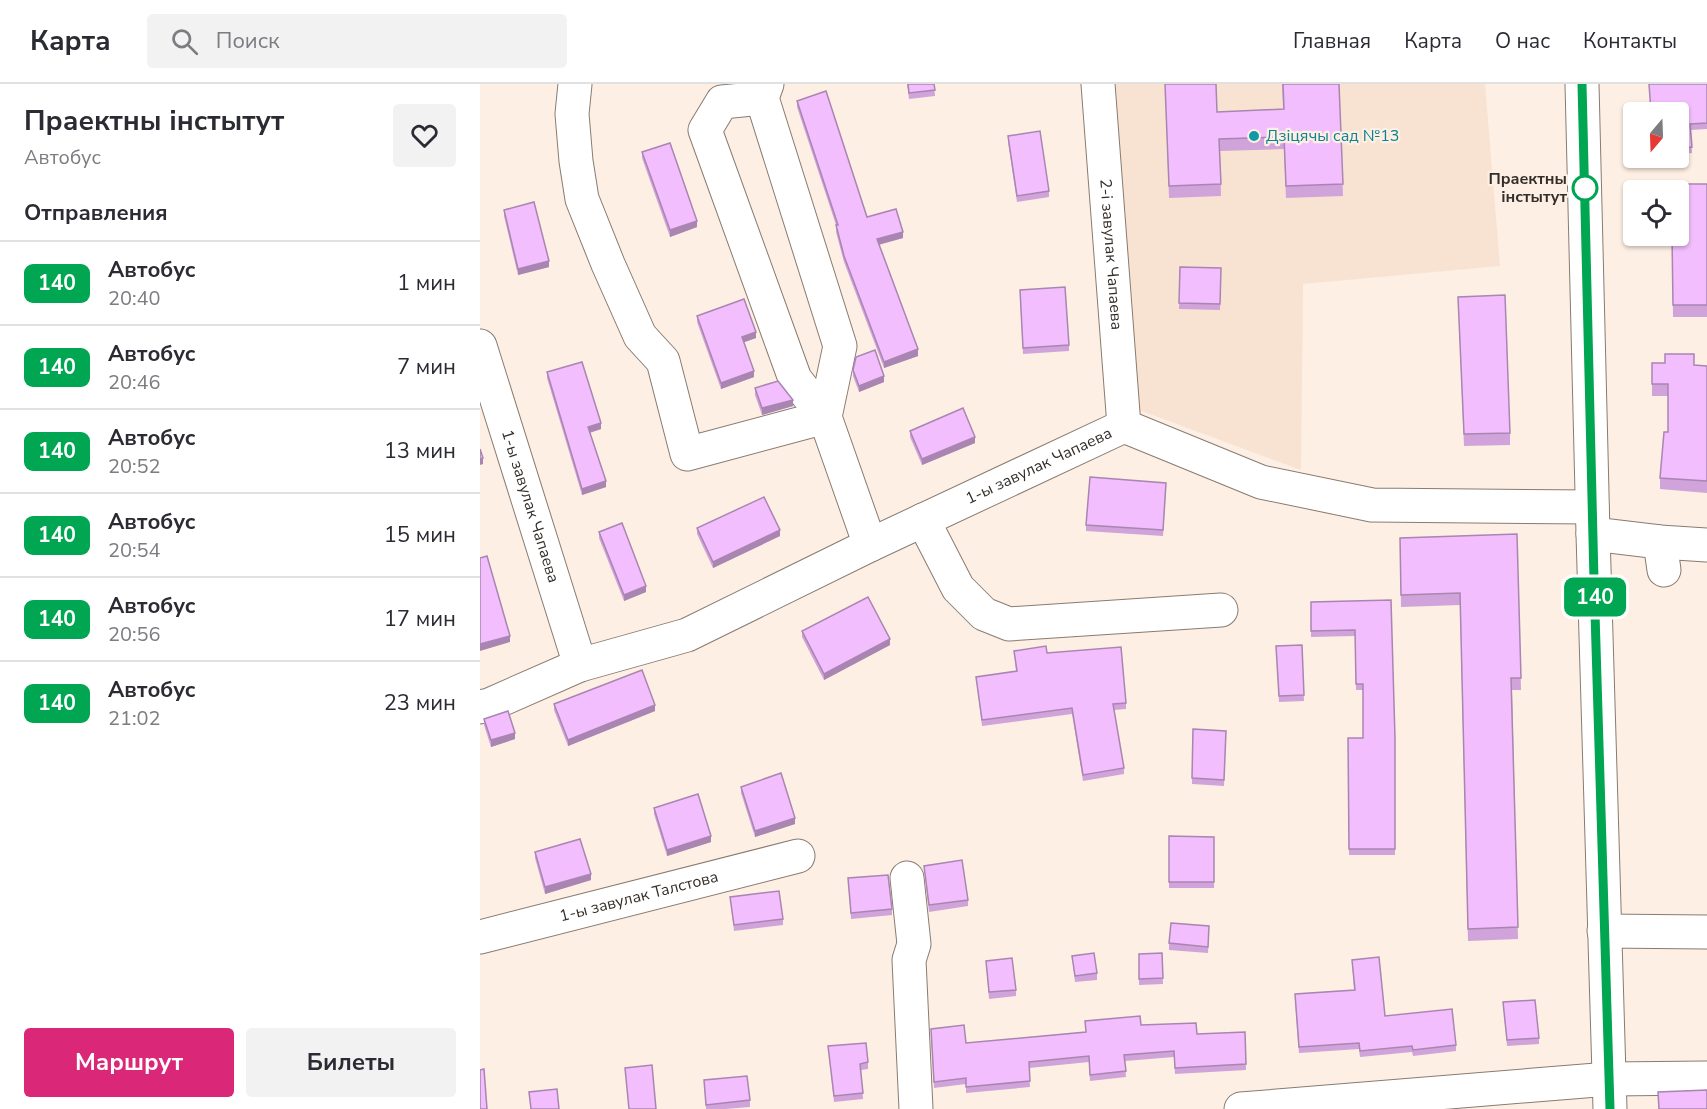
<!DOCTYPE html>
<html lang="ru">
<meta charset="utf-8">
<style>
:root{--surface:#fff;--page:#f2f2f3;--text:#2b2b33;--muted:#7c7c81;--line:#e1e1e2;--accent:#db2777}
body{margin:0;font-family:"Nunito Sans",sans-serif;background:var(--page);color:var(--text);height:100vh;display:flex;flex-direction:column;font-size:22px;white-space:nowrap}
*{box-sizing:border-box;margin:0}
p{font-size:20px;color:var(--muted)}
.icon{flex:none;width:33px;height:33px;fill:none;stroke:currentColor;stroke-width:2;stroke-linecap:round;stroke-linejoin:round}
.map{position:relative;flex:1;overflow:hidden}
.sheet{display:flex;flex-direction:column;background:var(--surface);width:480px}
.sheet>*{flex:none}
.badge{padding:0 12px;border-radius:9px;font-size:21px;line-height:39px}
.needle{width:39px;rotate:199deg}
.tools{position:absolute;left:1143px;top:18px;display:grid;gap:12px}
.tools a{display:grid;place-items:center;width:66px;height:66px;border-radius:6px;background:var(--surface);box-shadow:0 2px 4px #0004;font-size:30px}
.map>.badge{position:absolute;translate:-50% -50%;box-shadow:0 0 0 3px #fff}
h2{padding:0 24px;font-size:22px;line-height:54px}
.round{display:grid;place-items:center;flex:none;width:63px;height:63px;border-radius:6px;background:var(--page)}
.summary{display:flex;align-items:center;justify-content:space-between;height:102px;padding:0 24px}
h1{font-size:28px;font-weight:700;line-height:45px}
.primary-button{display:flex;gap:12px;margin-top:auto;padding:12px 24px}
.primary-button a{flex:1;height:69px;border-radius:6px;background:var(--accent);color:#fff;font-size:24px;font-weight:700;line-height:69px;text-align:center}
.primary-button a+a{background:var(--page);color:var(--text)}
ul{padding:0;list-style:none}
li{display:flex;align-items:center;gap:18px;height:84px;padding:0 24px;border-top:2px solid var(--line)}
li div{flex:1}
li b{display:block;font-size:22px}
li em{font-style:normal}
li .badge{min-width:66px;font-weight:700;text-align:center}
header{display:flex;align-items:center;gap:36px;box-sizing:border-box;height:84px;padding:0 30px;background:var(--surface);border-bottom:2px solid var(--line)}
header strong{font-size:28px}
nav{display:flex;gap:33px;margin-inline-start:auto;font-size:21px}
.search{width:420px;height:54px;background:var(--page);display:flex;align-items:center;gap:15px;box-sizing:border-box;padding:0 21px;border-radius:6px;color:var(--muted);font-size:22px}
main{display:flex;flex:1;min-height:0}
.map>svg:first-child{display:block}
.built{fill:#f8e3d3}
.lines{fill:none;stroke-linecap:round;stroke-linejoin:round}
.minor-casing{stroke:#887b71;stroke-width:35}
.major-casing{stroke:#887b71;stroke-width:35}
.minor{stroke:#fff;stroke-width:33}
.major{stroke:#fff;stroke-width:33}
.wall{fill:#d0a3da}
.shaded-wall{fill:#a985b1}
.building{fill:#f2befd;stroke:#a985b1;stroke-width:1.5}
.line-casing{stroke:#fff;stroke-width:14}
.line{stroke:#00a651;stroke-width:9}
.culture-dot{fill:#0f9aa8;stroke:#fdefe3;stroke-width:2}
.stop-dot{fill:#fff;stroke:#00a651;stroke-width:3}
.labels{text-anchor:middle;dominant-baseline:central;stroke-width:4.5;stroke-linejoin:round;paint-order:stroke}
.culture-label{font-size:16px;fill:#0d838f;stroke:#fdefe3;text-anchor:start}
.stop-label{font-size:16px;font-weight:bold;fill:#332e2a;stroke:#fdefe3;text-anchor:end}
.street-label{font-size:16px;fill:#332e2a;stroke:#fdefe3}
</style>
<header>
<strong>Карта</strong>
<div class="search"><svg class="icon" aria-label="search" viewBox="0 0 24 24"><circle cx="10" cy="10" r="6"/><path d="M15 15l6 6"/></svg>Поиск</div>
<nav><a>Главная</a><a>Карта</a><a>О нас</a><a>Контакты</a></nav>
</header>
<main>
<section class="sheet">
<div class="summary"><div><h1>Праектны інстытут</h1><p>Автобус</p></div><a class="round"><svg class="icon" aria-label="heart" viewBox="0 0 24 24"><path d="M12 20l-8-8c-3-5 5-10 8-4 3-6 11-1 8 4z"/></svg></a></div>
<h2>Отправления</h2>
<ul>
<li><span class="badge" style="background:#00a651;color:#fff">140</span><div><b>Автобус</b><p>20:40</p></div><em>1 мин</em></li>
<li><span class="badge" style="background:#00a651;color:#fff">140</span><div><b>Автобус</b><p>20:46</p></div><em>7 мин</em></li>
<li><span class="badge" style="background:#00a651;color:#fff">140</span><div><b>Автобус</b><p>20:52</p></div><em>13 мин</em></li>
<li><span class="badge" style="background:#00a651;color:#fff">140</span><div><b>Автобус</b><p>20:54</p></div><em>15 мин</em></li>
<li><span class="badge" style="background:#00a651;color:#fff">140</span><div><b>Автобус</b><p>20:56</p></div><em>17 мин</em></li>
<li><span class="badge" style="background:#00a651;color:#fff">140</span><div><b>Автобус</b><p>21:02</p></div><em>23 мин</em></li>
</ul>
<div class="primary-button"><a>Маршрут</a><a>Билеты</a></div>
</section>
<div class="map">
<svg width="1227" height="1025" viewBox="0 0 1227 1025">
<rect width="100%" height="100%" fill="#fdefe3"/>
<polygon class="built" points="630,0 1005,0 1020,182 823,200 821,386 659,326"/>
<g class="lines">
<defs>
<g id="minor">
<polyline points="95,0 92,30 96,77 102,115 128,180 160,252 183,277 207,370 345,333 315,295 225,46 242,18 282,14"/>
<polyline points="287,0 282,14 360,262 345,333 390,461"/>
<path id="s1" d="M618 0 644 342"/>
<path id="s2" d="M0 262 100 581"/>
<polyline points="443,436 478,504 504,530 529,540 741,526"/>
<polyline points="1113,450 1180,458 1227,461"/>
<polyline points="1180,458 1184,486"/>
<path id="s3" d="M0 623 9 621 100 581 207 551 390 461 644 342 781 398 892 421 1112 423"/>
<polyline points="427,794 434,860 429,876 436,1025"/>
<polyline points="1124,847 1227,848"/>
<path id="s4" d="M0 853 318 772"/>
<polyline points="761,1025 1129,995 1227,994"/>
</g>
<polyline id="major" points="1102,0 1113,450 1130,1025"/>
</defs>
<use href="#minor" class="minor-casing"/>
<use href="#major" class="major-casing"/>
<use href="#minor" class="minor"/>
<use href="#major" class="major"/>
</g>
<g class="wall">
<polygon points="427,0 454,0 455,12 429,15"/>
<polygon points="685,0 736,0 737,28 803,25 802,0 859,0 863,112 806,114 804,65 740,67 741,112 689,114"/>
<polygon points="1227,0 1227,45 1211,46 1212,69 1198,70 1198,28"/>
<polygon points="317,17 387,133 423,154 399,161 438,272 404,284 364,178 356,148 356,141 317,23"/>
<polygon points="528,52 569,107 569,113 537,118 528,58"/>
<polygon points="162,68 217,143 190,153 162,74"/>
<polygon points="1227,100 1227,233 1193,233 1192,152"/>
<polygon points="24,126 69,183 38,191 24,132"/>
<polygon points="700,183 741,184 740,226 699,225"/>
<polygon points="540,212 589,261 589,267 543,270"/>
<polygon points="978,213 1030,349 1030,361 984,362"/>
<polygon points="217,232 276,254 264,258 274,293 241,305 217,238"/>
<polygon points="1172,279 1227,282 1227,409 1180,405 1180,394 1188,348 1188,312 1172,312"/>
<polygon points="373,286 404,298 379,308 373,292"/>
<polygon points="67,288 121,345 110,349 126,403 102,411 67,294"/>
<polygon points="275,304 313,322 282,331 275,311"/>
<polygon points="430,347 495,359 442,381 430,353"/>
<polygon points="686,405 683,452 606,447 606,441"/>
<polygon points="217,444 300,452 233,484 217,450"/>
<polygon points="119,448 166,508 144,517 119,454"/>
<polygon points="1037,450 1041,606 1032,606 1038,855 988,857 980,521 921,523 920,454"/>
<polygon points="911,516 915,654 915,771 869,771 868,654 883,654 883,606 876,606 875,552 831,553 831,518"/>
<polygon points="322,547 410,561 344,596 322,553"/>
<polygon points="822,561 824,617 799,618 796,562"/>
<polygon points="534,567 567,569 646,619 646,625 634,626 644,684 644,690 603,697 592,630 502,642 496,593 536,587"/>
<polygon points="74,620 175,627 88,662 74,626"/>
<polygon points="4,635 35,655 11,663 4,641"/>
<polygon points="713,645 746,647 744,702 712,700"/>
<polygon points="261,703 315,740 275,753 261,709"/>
<polygon points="174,724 231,758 187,772 174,730"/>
<polygon points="689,752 734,753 734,804 689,804"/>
<polygon points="55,768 111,796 65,810 55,774"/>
<polygon points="444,782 488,816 488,822 449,828"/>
<polygon points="368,794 412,825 412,831 371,835"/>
<polygon points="250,813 303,835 303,841 254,847"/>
<polygon points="729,848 728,869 689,866 689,859"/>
<polygon points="682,869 683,900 659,901 659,870"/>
<polygon points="592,872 617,889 617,896 595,898"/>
<polygon points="872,876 905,932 976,961 976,967 933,972 932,968 880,973 879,965 819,969 815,916 874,906"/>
<polygon points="506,877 536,906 536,912 509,915"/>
<polygon points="1023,918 1059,954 1059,960 1027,962"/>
<polygon points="605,937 661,941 717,950 765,948 766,986 695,990 694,973 645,977 646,993 610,997 609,978 549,984 550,1003 486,1009 486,1000 454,1004 451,945 486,959 606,948"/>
<polygon points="348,962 388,978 388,985 381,986 383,1015 354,1018"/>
<polygon points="224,996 270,1016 270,1023 245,1025 226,1025"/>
</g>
<g class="shaded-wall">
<polygon points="217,137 217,143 190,153 190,146"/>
<polygon points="423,148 423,154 397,161 397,155"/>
<polygon points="69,177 69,183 38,191 38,185"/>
<polygon points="276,248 276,254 262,259 262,253"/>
<polygon points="438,265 438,272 404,284 404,278"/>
<polygon points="274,287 274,293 241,305 241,299"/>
<polygon points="404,292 404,298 379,308 379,302"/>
<polygon points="313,316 313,322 282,331 282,324"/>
<polygon points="121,339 121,345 108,349 108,343"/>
<polygon points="495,353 495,359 442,381 442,375"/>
<polygon points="3,374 3,380 0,381 0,375"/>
<polygon points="126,397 126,403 102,411 102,405"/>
<polygon points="300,446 300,452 233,484 233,478"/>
<polygon points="166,502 166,508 144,517 144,511"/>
<polygon points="30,552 30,558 0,567 0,560"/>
<polygon points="410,555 410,561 344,596 344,590"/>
<polygon points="175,621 175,627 88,662 88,656"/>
<polygon points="35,649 35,655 11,663 11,656"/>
<polygon points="315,734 315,740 275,753 275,747"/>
<polygon points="231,752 231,758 187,772 187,766"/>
<polygon points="111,790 111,796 65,810 65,803"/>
</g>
<g class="building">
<polygon points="428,0 454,0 455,6 429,9"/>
<polygon points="685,0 736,0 737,28 804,25 803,0 859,0 863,100 806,102 804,53 739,55 741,100 689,102"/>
<polygon points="1169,0 1227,0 1227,39 1210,40 1212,63 1198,64 1198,28 1171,28"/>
<polygon points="346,7 387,133 416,125 423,148 397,155 438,265 404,278 364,172 356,141 358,141 317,17"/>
<polygon points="560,47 569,107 537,112 528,52"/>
<polygon points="190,59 217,137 190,146 162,68"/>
<polygon points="1192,100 1227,100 1227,221 1193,221 1192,152 1198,152 1198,106 1192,106"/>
<polygon points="54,118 69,177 38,185 24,126"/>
<polygon points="700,183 741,184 740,220 699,219"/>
<polygon points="585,203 589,261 543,264 540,206"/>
<polygon points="1025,211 1030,349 984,350 978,213"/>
<polygon points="264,215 276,248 262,253 274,287 241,299 217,232"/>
<polygon points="395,266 404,292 379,302 373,286 376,273"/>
<polygon points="1185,270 1214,270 1214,281 1227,282 1227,397 1180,394 1184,348 1188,348 1188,300 1172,300 1172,279 1185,279"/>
<polygon points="102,278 121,339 108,343 126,397 102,405 67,288"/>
<polygon points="298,297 313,316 282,324 275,304"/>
<polygon points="483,324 495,353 442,375 430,347"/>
<polygon points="0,365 3,374 0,375"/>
<polygon points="610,393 686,399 683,446 606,441"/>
<polygon points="284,413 300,446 233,478 217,444"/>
<polygon points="142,439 166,502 144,511 119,448"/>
<polygon points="1037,450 1041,594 1031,594 1038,843 988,845 980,509 921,511 920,454"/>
<polygon points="7,472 30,552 0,560 0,474"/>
<polygon points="388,513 410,555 344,590 322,547"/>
<polygon points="911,516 915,654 915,765 869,765 868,654 883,654 883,600 876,600 875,546 831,547 831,518"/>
<polygon points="822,561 824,611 799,612 796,562"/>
<polygon points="566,562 567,569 641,563 646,619 633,620 644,684 603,691 592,624 502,636 496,593 537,587 534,567"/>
<polygon points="162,586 175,621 88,656 74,620"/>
<polygon points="28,627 35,649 11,656 4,635"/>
<polygon points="713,645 746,647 744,696 712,694"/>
<polygon points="301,689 315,734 275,747 261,703"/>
<polygon points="218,710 231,752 187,766 174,724"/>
<polygon points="689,752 734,753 734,798 689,798"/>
<polygon points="100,755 111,790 65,803 55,768"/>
<polygon points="482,776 488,816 449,821 444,782"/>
<polygon points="408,791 412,825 371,829 368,794"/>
<polygon points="299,807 303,835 254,841 250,813"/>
<polygon points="691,839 729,842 728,863 689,859"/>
<polygon points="614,869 617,889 595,892 592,872"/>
<polygon points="682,869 683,894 659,895 659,870"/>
<polygon points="899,873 905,932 972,925 976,961 933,966 932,962 880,967 879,959 819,963 815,910 875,906 872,876"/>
<polygon points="532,874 536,906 509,908 506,877"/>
<polygon points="1055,916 1059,954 1027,956 1023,918"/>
<polygon points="660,932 661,941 716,939 717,950 765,948 766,980 695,984 694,967 644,971 646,987 610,991 609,972 549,978 550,997 486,1003 486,994 454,998 451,945 484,941 486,959 606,948 605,937"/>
<polygon points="386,959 388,978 380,980 383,1009 354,1012 348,962"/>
<polygon points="172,981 176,1025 149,1025 145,984"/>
<polygon points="4,985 7,1025 0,1025 0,986"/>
<polygon points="267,992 270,1016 226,1021 224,996"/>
<polygon points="77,1005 79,1025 51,1025 49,1008"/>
<polygon points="1227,1006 1227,1025 1179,1025 1178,1008"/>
</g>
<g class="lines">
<defs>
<polyline id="line" points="1102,0 1114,496 1130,1025"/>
</defs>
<use href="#line" class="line-casing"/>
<use href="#line" class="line"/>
</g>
<circle class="culture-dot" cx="774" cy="52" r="6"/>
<circle class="stop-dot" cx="1105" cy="104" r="12"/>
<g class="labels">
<g class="culture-label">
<text x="786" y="52">Дзіцячы сад №13</text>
</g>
<g class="stop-label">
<text x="1087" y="95">Праектны<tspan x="1087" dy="18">інстытут</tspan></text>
</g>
<g class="street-label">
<text stroke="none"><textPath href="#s1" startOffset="171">2-і завулак Чапаева</textPath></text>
<text stroke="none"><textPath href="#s3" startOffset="610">1-ы завулак Чапаева</textPath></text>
<text stroke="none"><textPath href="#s2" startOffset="168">1-ы завулак Чапаева</textPath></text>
<text stroke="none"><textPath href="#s4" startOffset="164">1-ы завулак Талстова</textPath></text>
</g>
</g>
</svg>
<div class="tools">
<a><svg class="needle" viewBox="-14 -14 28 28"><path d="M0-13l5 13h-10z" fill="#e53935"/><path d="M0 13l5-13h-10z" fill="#7c7c81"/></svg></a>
<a><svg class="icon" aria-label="locate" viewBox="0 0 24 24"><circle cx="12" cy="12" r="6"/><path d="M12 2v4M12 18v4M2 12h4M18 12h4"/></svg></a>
</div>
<b class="badge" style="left:1115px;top:513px;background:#00a651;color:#fff">140</b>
</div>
</main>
